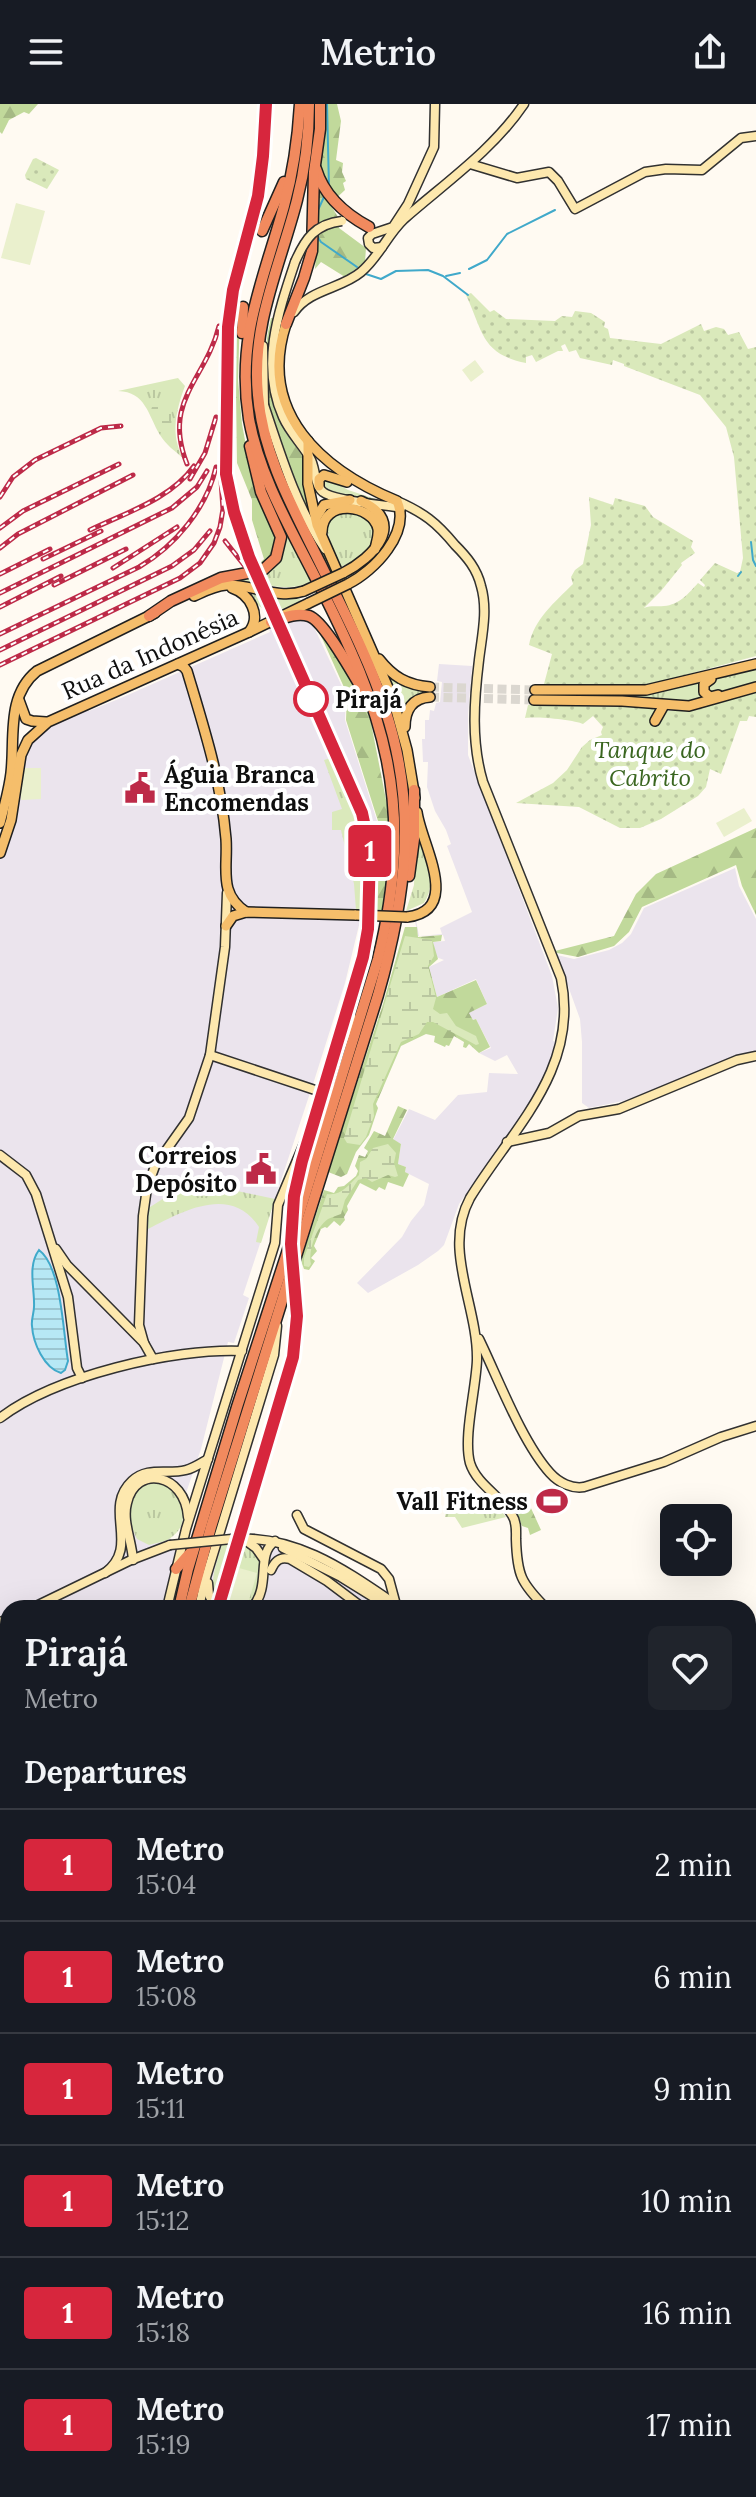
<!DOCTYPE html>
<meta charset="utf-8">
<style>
:root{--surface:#171b24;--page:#20242c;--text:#f1f3f6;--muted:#9ea1a6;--line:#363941}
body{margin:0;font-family:Lora,serif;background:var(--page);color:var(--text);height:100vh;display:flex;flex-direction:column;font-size:30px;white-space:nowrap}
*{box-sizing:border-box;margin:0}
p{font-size:26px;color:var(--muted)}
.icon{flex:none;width:44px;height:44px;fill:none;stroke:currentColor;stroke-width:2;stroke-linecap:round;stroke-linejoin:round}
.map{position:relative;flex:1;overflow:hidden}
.drawer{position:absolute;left:0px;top:1496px;width:756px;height:898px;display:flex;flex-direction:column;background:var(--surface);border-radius:24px 24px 0 0;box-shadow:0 8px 32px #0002}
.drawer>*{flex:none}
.badge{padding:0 16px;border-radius:6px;font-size:28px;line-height:52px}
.controls{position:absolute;left:660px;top:1400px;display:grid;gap:16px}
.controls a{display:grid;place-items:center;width:72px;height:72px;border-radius:12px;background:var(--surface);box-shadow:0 8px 32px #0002;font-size:40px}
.map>.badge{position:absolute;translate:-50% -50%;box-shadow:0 0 0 4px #fff}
h2{padding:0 24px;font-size:30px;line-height:72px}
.round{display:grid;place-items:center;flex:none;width:84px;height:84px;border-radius:12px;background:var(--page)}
.overview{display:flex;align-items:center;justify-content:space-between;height:136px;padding:0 24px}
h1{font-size:38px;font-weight:600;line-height:60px}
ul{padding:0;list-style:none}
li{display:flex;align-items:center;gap:24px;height:112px;padding:0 24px;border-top:2px solid var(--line)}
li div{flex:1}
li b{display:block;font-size:30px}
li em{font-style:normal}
li .badge{min-width:88px;font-weight:700;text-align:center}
header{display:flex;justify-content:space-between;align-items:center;height:104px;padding:0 24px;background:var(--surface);font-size:36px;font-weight:600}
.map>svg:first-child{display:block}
.industrial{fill:#ebe4ed}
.grass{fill:url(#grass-tufts)}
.forest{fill:url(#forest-firs)}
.wetland{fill:url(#wetland-marsh)}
.park{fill:url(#park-dots)}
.pitch{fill:#eaf0cd}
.water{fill:url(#water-rules);stroke:#40a9ca;stroke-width:2}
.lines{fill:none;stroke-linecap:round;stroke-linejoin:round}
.stream{stroke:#40a9ca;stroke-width:2}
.primary-tunnel{stroke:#dbd7d0;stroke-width:9;stroke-dasharray:9 4.5;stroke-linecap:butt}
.secondary-casing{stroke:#313131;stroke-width:11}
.primary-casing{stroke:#202020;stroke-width:12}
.highway-casing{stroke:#202020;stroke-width:13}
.secondary{stroke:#fde8ae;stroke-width:8}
.primary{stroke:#f5be6b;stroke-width:9}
.highway{stroke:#f18a5e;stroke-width:10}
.rail-casing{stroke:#bd2a48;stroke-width:5}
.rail{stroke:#fff;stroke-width:2;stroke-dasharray:6;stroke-linecap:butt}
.secondary-bridge-casing{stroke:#313131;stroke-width:11;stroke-linecap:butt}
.primary-bridge-casing{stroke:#202020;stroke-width:12;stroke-linecap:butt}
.secondary-bridge{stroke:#fde8ae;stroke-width:8}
.primary-bridge{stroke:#f5be6b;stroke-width:9}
.line-casing{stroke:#fff;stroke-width:18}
.line{stroke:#d7263d;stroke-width:12}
.stop-dot{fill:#fff;stroke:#d7263d;stroke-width:4}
.labels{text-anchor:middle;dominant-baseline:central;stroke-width:8;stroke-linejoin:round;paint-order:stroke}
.street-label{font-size:24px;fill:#0f0f0f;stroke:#fff}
.stop-label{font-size:24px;font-weight:bold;fill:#0f0f0f;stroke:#fff;text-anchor:start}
.park-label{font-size:24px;font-style:italic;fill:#3a6620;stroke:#fff}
.poi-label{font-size:24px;font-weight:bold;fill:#0f0f0f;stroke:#fff;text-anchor:end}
</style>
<header><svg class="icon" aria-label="menu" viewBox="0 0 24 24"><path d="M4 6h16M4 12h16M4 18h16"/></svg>Metrio<svg class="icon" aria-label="share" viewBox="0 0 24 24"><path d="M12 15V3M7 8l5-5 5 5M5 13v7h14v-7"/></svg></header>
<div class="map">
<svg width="756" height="2393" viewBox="0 0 756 2393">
<defs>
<pattern id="grass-tufts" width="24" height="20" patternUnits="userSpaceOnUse" patternTransform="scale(2)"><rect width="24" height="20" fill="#dae9bb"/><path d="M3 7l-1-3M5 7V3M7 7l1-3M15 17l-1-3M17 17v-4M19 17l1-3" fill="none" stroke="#bac7a0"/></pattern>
<pattern id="forest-firs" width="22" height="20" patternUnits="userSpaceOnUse" patternTransform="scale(2)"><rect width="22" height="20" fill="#c1d99b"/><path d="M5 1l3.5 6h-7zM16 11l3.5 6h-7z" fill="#a5b984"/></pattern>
<pattern id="wetland-marsh" width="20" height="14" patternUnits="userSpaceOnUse" patternTransform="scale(2)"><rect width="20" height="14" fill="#dae9bb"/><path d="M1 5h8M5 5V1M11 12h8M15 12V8" fill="none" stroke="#bac7a0"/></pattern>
<pattern id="park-dots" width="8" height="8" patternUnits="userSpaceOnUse" patternTransform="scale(2)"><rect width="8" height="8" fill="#dae9bb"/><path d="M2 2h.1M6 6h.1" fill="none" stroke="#bac7a0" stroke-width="1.8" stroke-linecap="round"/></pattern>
<pattern id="water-rules" width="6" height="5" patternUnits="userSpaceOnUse" patternTransform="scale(2)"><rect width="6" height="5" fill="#b7e8f5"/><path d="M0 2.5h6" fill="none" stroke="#9cc6d1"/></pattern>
</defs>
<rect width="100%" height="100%" fill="#fffaf2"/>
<g class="industrial">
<polygon points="299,515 312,519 346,591 345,616 377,717 379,753 373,815 416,817 417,821 419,832 442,830 440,824 472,808 447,742 451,740 446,726 435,707 427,683 428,658 423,658 422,635 425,635 425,616 429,616 430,606 434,607 436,599 440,598 442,578 437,577 439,560 472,562 468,610 468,651 552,872 563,867 557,851 574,855 609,846 622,839 631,830 644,804 735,764 739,782 756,815 756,947 623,997 589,1004 582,999 582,938 580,915 563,868 552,872 558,904 553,937 557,938 545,975 541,977 523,1010 459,1100 444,1141 438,1147 418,1161 368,1189 357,1179 402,1133 411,1117 424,1101 429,1080 405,1068 406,1063 398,1060 401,1040 393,1036 409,1005 435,1016 458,991 487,988 489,969 518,970 507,951 495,957 479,949 491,944 476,915 473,916 469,909 487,900 476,875 437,893 429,863 444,856 436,853 433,838 445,837 443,831 418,832 415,817 362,815 360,817 345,879 314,977 243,1191 249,1194 234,1239 228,1238 201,1345 170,1436 169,1445 242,1438 294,1448 390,1504 8,1504 8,2386 369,2386 368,2393 0,2393 0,753 18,700 20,665 25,648 33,635 58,617 88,604 89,607 121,594 270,528 269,525 283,519"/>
<polygon points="756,1759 756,1954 748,1968 748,1767"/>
<polygon points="756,1973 756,2006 748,2012 748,1979"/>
</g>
<g class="grass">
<path d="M178 274 185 282C176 306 170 331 183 354 175 347 166 341 160 331 148 311 146 288 118 287Z"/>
<polygon points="327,374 348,386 388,399 331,388 324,384 322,377"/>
<path d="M266 390 311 478C283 491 257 475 228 477L256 472 282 451 284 430Z"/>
<path d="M344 408C366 411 387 424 366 447 359 455 347 460 338 464L327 426C328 414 334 411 344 408Z"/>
<path d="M248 488 279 495H300L302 498C272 508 267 516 248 488Z"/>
<polygon points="756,564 756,579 714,591 709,589 707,580 709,577"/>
<path d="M388 572 412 584 430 586V590C415 594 405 596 402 612Z"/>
<polygon points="702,576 704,593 700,597 679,599 625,594 625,590"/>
<polygon points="334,653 363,719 367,737 366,806 356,806 354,780 341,726 332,726 332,708 342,705 324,656"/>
<path d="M416 722C422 746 440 776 424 799L406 807 414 781Z"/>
<path d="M186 1080H214V1082L275 1095 261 1139 256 1138 259 1123C231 1080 183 1107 148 1125L147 1105Z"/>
<path d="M155 1377C178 1383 195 1414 173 1432 167 1438 156 1439 149 1441L137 1435C125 1411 125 1385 155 1377Z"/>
<polygon points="492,1395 506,1413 462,1424 455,1413 445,1413 447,1402 460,1407 477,1409"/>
<path d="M232 1439 249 1442 262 1456C262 1468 260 1494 250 1502 244 1506 230 1504 222 1504 205 1486 216 1462 222 1440Z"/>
</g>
<g class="forest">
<polygon points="0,0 38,0 29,10 24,8 9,16 2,30 0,28"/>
<polygon points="325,0 337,0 341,17 336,56 343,59 342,68 346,77 343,79 345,86 330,100 338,113 339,124 366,144 365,158 345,173 321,158 315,165 317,137 320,129 317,119 317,83"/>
<polygon points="240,211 238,276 242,320 252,374 277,428 274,452 260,465 259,460 264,455 252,416 252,396 237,359 236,286 233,276 236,217"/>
<path d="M271 214H274C266 255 265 291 286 329 291 337 299 345 304 354 308 363 303 380 306 390 311 417 322 441 332 466L330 468C291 385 248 308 271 214Z"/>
<polygon points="317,523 361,586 371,619 388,706 387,768 382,806 375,806 380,756 378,717 346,616 347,590"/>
<polygon points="756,724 756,811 742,782 736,761 642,803 629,828 614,842 578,853 557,849 555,847 614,832 636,790 656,770"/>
<polygon points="405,823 417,823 418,833 442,831 441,837 433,838 438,855 429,863 437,893 476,876 487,900 469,909 473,916 476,915 490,943 479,949 469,940 466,944 463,943 464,938 454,932 449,942 446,941 445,943 434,938 435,932 426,930 401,942 376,1000 378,1004 369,1031 356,1048 347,1070 341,1073 328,1068 383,900"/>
<polygon points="398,1002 407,1006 393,1035 401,1040 398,1060 406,1063 405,1068 409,1070 403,1083 388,1078 385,1086 379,1083 376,1087 360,1079 347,1102 348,1106 344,1113 345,1116 340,1122 334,1117 327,1124 325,1123 321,1125 314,1142 317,1147 311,1154 315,1157 309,1166 304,1165 301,1157 324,1086 334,1089 338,1083 344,1082 356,1072 358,1067 355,1062 359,1051 365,1053 368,1047 364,1044 374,1027 385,1032"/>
<polygon points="530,1402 541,1426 530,1431 528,1424 522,1422 517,1409"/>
<polygon points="756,1626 756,1757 748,1766 748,1627"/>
<polygon points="8,1634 8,1670 0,1674 0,1646"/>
<polygon points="756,2008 756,2125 748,2128 748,2014"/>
<polygon points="0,2094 8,2101 8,2197 0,2190"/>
<polygon points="172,2386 337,2386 332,2393 171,2393"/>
</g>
<g class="wetland">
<path d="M172 293 171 334C160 330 154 316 151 306L152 303 165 294Z"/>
<polygon points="405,832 432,836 434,852 428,862 436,894 433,905 440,910 447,909 456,922 476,932 479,940 476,941 433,918 427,918 419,930 401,938 373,1000 374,1012 366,1033 360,1041 347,1039 344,1034"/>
<path d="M388 1040 396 1049 394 1059 398 1072 395 1073 388 1071 372 1078 366 1074 358 1076 345 1096 341 1110C336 1112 332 1113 328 1115 316 1123 308 1147 311 1160L309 1163 304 1162V1154L327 1090C342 1092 348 1081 359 1071L360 1058 366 1055 373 1044Z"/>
<polygon points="748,1530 756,1532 756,1626 748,1627"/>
</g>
<g class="park">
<polygon points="36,54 59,66 47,85 26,75 25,71 33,55"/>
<path d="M471 189 490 208 494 206 506 215 555 217 562 212 572 213 575 207 591 209 605 218 604 223 608 225 610 234 661 240 701 220 704 227 716 223 724 225 728 231 739 228 748 245 756 243V552L644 582H533L534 601 622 603 654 604 665 607H683L756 589V613L749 612 747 617H740L721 670 710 665 706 683 698 692 661 715 640 724H620L579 703 516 699 553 679 567 666 582 643 590 636 602 631 601 628 603 623 593 612 583 620C576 616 535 612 525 614L528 601H533L532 581 544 580 552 550 529 541C534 515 555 498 573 480L571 473 575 466 583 460 591 421 589 393 613 401 615 394 645 402 653 413 693 437 691 443 695 449 681 459 682 461 661 487 644 504C652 501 656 503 664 502 679 501 689 489 698 479L704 483 705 481 700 476 715 459 737 469 740 468 743 454 734 353 726 323 700 291 624 262V260L613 256 612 261 580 254 576 246 569 248 565 240 561 242 563 247H558L536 258 532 251 526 253V259C481 250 483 227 466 191Z"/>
</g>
<g class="pitch">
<polygon points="16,99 45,107 30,161 1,154"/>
<polygon points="475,256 484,268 471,278 462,266"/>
<polygon points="21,664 41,664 41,695 21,696"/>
<polygon points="744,704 752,717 724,733 716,719"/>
<polygon points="239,1464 257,1469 247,1503 229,1498"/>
</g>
<path class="water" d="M39 1146C62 1163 63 1229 68 1257L65 1266 61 1269C44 1264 33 1239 32 1222 31 1216 34 1209 34 1203 35 1185 27 1162 39 1146Z"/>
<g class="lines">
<g class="stream">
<polyline points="327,0 329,84"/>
<polyline points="318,106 324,93"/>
<polyline points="317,132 321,138 357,163"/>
<polyline points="469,165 487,156 507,130 555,106"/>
<polyline points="366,170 381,175 396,167 428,166 443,172 468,191"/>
<polyline points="446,172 460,169"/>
<polyline points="751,438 753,456 756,462"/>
<polyline points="738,472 741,468"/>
<polyline points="340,1504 346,1495"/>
<polyline points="748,1612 755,1609 756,1606"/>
<polyline points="0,1749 8,1736"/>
</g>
<g class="primary-tunnel">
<polyline points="430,583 535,586"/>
<polyline points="430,593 534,596"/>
</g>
<defs>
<g id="secondary">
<polyline points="470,60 517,74 549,68 558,77 575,105 645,68 666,65 702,66 741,34 756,32"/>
<polyline points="382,143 373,144 369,140 368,134 372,130 393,123 408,100 434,43 435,0"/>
<path d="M295 158C278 209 260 261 283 313 290 329 302 340 310 354 316 364 314 381 323 388 334 397 385 401 401 404"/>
<path d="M294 208C310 185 341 185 361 168 379 153 387 131 404 115 445 79 493 46 524 0"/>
<polyline points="263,242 264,301"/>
<path d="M262 295C279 345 295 401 325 445"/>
<path d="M397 397C424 409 436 418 455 441 467 453 477 465 481 482 488 506 482 531 479 556 474 597 471 638 483 678L561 874C580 965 513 1024 470 1094 442 1146 478 1201 477 1256 476 1285 463 1333 470 1359 477 1381 501 1392 512 1411 517 1418 516 1427 516 1435 517 1471 521 1479 546 1504"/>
<polyline points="210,951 324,989"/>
<polyline points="321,996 352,914"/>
<polyline points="507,1038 549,1029 579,1012 619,1005 737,956 756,952"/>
<polyline points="0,1051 26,1071 36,1090 68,1193 77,1264 82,1274"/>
<polyline points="56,1145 67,1161 144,1239 153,1255"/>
<path d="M479 1235C498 1274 522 1338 550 1369 559 1379 572 1385 584 1383L664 1358 721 1333 756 1322"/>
<polyline points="144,1239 139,1221 143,1112 147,1084 155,1062 189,1014 210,951 225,843 227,789"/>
<path d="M0 1314C55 1272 173 1244 242 1247"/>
<polyline points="297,1411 304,1425 381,1465 389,1475 396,1501"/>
<path d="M232 1435C298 1430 349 1469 401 1504"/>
<polyline points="245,1436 256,1444 263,1454"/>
<polyline points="283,1444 341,1473 391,1504"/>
<path d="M133 1456C132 1437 122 1417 127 1399 136 1360 185 1369 188 1413"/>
<path d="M271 1466C275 1457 280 1452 290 1455L327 1477 363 1504"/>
<path d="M105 1469C141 1442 102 1405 132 1377 148 1362 167 1371 186 1366 194 1364 201 1359 208 1355"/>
<polyline points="208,1479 209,1491 216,1504"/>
<polyline points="32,1504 131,1456 170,1441"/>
<polyline points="167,1504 186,1425 275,1139 278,1101 314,1016"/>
<polyline points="199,1504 204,1480 274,1251 277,1222"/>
<path d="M252 1504C272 1481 255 1451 275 1437"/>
<polyline points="0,1518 8,1515"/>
<polyline points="0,1815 8,1826"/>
<polyline points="8,1953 8,1990"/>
<polyline points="0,2004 8,2011"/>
<polyline points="8,2236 2,2245 4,2255 8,2260"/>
<polyline points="7,2290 8,2271"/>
<polyline points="0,2301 8,2288"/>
<polyline points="721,2386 735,2390 756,2392"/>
<polyline points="123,2393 125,2386"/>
<polyline points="372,2393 373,2386"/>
<polyline points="542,2393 553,2386"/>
</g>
<g id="primary">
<path d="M286 220C257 309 322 366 397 397 411 429 374 467 348 480"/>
<polyline points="308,337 308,380 317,421 393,595 407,646 415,694"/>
<polyline points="319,382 319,375 324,371 347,378"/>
<polyline points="316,414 324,401 350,396"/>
<path d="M322 428C322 394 373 400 378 425 379 432 376 439 375 445"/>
<path d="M343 469C373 454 408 418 361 397"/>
<path d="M232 484C250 490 262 512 249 528"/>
<path d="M194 492C205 487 214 482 226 481 253 480 277 496 304 487"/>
<path d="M379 555C393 573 407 581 430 583"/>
<path d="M178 560 184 563 187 567C204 624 221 676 226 735 228 765 218 789 246 808"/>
<polyline points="711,575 704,580 704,588 710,593 718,591"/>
<polyline points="535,586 646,586 756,560"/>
<polyline points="19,596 26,615 32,617 46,618"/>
<polyline points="534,596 622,597 689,602 756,583"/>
<polyline points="655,617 664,601"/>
<path d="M405 623C405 606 412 594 430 593"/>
<path d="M0 719C4 703 9 686 11 669 15 634 6 592 37 567L155 509"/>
<polyline points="0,749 11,716 21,651 28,636 48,618 249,528 309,499"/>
<path d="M407 813C463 806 421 740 417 708"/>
<polyline points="226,822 233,812 246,808 356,811"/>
</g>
<g id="highway">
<path d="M316 65C324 92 345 110 369 123"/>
<polyline points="262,127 284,78"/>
<polyline points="286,220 304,174 312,147 314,68 320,25 320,0"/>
<polyline points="242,229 243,203"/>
<polyline points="149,512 171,497 221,474 263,466 276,454 281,433 261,388 250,342"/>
<path d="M271 518C283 514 297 508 309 512 324 517 353 570 362 585"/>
<polyline points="409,772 414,735 414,686"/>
<polyline points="312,1021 332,984"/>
<polyline points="176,1465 190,1449"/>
<path d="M179 1504 188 1465 237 1303 286 1152 378 855C416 700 385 608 314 471 289 422 259 370 249 315 236 233 263 178 284 102 293 69 298 34 300 0"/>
<path d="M189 1504 211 1423 378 891C406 793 418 704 385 605 369 555 344 508 321 461 294 406 263 352 258 291 251 221 280 162 297 96 305 65 309 32 309 0"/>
<polyline points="137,2393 139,2386"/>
<polyline points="148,2393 150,2386"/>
</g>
</defs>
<use href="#secondary" class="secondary-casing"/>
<use href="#primary" class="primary-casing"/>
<use href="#highway" class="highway-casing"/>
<use href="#secondary" class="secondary"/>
<use href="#primary" class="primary"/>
<use href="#highway" class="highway"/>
<defs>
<g id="rail">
<path d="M187 360C162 296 206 276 219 222"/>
<polyline points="190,375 205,349 216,313"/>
<polyline points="230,388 242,433 253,462"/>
<polyline points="0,393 13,373 35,356 101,324 121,322"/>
<polyline points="0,424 23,407 119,360"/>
<path d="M90 426C125 409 171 395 194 362"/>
<polyline points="225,437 248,466"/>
<polyline points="0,444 18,430 133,371"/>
<polyline points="43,455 101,427"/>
<polyline points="113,464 177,423"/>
<polyline points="0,470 50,445"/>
<polyline points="54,481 126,445"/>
<polyline points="0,489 172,404 197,383 207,367"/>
<polyline points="0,503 61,472"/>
<path d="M0 530 139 463C175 442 207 404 216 363"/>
<polyline points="0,546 172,462 194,446 210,427"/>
<polyline points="0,561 180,474 200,459 214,439 220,423 223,405 221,376 224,221 233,172 258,72 270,2"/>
<path d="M220 1504 261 1374 295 1254 300 1213 294 1132 296 1094 365 854C373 818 380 756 371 721L283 523"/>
<polyline points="168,2393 170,2386"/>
</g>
</defs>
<use href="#rail" class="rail-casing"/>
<use href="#rail" class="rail"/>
<defs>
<g id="secondary-bridge">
<path d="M295 158C305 135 315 120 342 117"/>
<polyline points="170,1441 232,1435"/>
</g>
<g id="primary-bridge">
<polyline points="304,487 343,469"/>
<polyline points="309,499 348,480"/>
<polyline points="356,811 407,813"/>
</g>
</defs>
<use href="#secondary-bridge" class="secondary-bridge-casing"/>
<use href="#primary-bridge" class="primary-bridge-casing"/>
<use href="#secondary-bridge" class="secondary-bridge"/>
<use href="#primary-bridge" class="primary-bridge"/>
</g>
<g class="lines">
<defs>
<polyline id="line" points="218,1504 293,1253 297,1212 291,1140 294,1092 302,1057 363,853 368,825 370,746 362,709 249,453 234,408 226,370 228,223 233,186 258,92 263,52 266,0"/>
</defs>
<use href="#line" class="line-casing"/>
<use href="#line" class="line"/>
</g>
<defs>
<symbol id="civic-bare" viewBox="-9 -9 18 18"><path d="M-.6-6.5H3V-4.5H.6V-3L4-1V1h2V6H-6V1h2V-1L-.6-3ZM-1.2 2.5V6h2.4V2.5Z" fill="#bd2a48" stroke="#fff" stroke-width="2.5" paint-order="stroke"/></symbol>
<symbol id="stadium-bare" viewBox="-9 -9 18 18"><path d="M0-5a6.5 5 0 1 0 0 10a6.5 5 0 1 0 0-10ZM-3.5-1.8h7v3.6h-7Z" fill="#bd2a48" stroke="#fff" stroke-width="2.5" paint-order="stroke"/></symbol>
</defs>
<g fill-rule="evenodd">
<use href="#civic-bare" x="118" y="662" width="44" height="44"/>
<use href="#civic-bare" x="239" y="1043" width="44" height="44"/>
<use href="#stadium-bare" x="530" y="1375" width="44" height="44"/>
</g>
<circle class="stop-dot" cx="311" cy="595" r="16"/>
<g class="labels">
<g class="street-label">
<text transform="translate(150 550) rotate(-24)">Rua da Indonésia</text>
</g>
<g class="stop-label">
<text x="335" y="595">Pirajá</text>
</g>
<g class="park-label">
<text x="650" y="645">Tanque do<tspan x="650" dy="28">Cabrito</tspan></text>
</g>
<g class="poi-label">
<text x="164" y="670" text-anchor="start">Águia Branca<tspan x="164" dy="28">Encomendas</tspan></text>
<text x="237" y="1051">Correios<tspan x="237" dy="28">Depósito</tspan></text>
<text x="528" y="1397">Vall Fitness</text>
</g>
</g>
</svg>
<div class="controls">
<a><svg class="icon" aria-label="locate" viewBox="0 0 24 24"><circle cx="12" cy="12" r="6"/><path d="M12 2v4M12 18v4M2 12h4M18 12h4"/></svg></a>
</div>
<b class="badge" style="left:370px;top:747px;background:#d7263d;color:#fff">1</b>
<section class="drawer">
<div class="overview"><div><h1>Pirajá</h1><p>Metro</p></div><a class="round"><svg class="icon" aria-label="heart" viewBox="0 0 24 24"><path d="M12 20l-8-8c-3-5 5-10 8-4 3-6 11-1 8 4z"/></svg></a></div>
<h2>Departures</h2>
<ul>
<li><span class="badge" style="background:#d7263d;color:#fff">1</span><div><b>Metro</b><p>15:04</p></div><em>2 min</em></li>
<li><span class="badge" style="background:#d7263d;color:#fff">1</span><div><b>Metro</b><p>15:08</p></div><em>6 min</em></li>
<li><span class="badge" style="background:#d7263d;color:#fff">1</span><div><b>Metro</b><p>15:11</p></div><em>9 min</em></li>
<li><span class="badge" style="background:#d7263d;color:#fff">1</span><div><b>Metro</b><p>15:12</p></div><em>10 min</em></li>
<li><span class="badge" style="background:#d7263d;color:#fff">1</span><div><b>Metro</b><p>15:18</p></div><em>16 min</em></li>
<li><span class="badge" style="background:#d7263d;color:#fff">1</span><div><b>Metro</b><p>15:19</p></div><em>17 min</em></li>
</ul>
</section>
</div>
